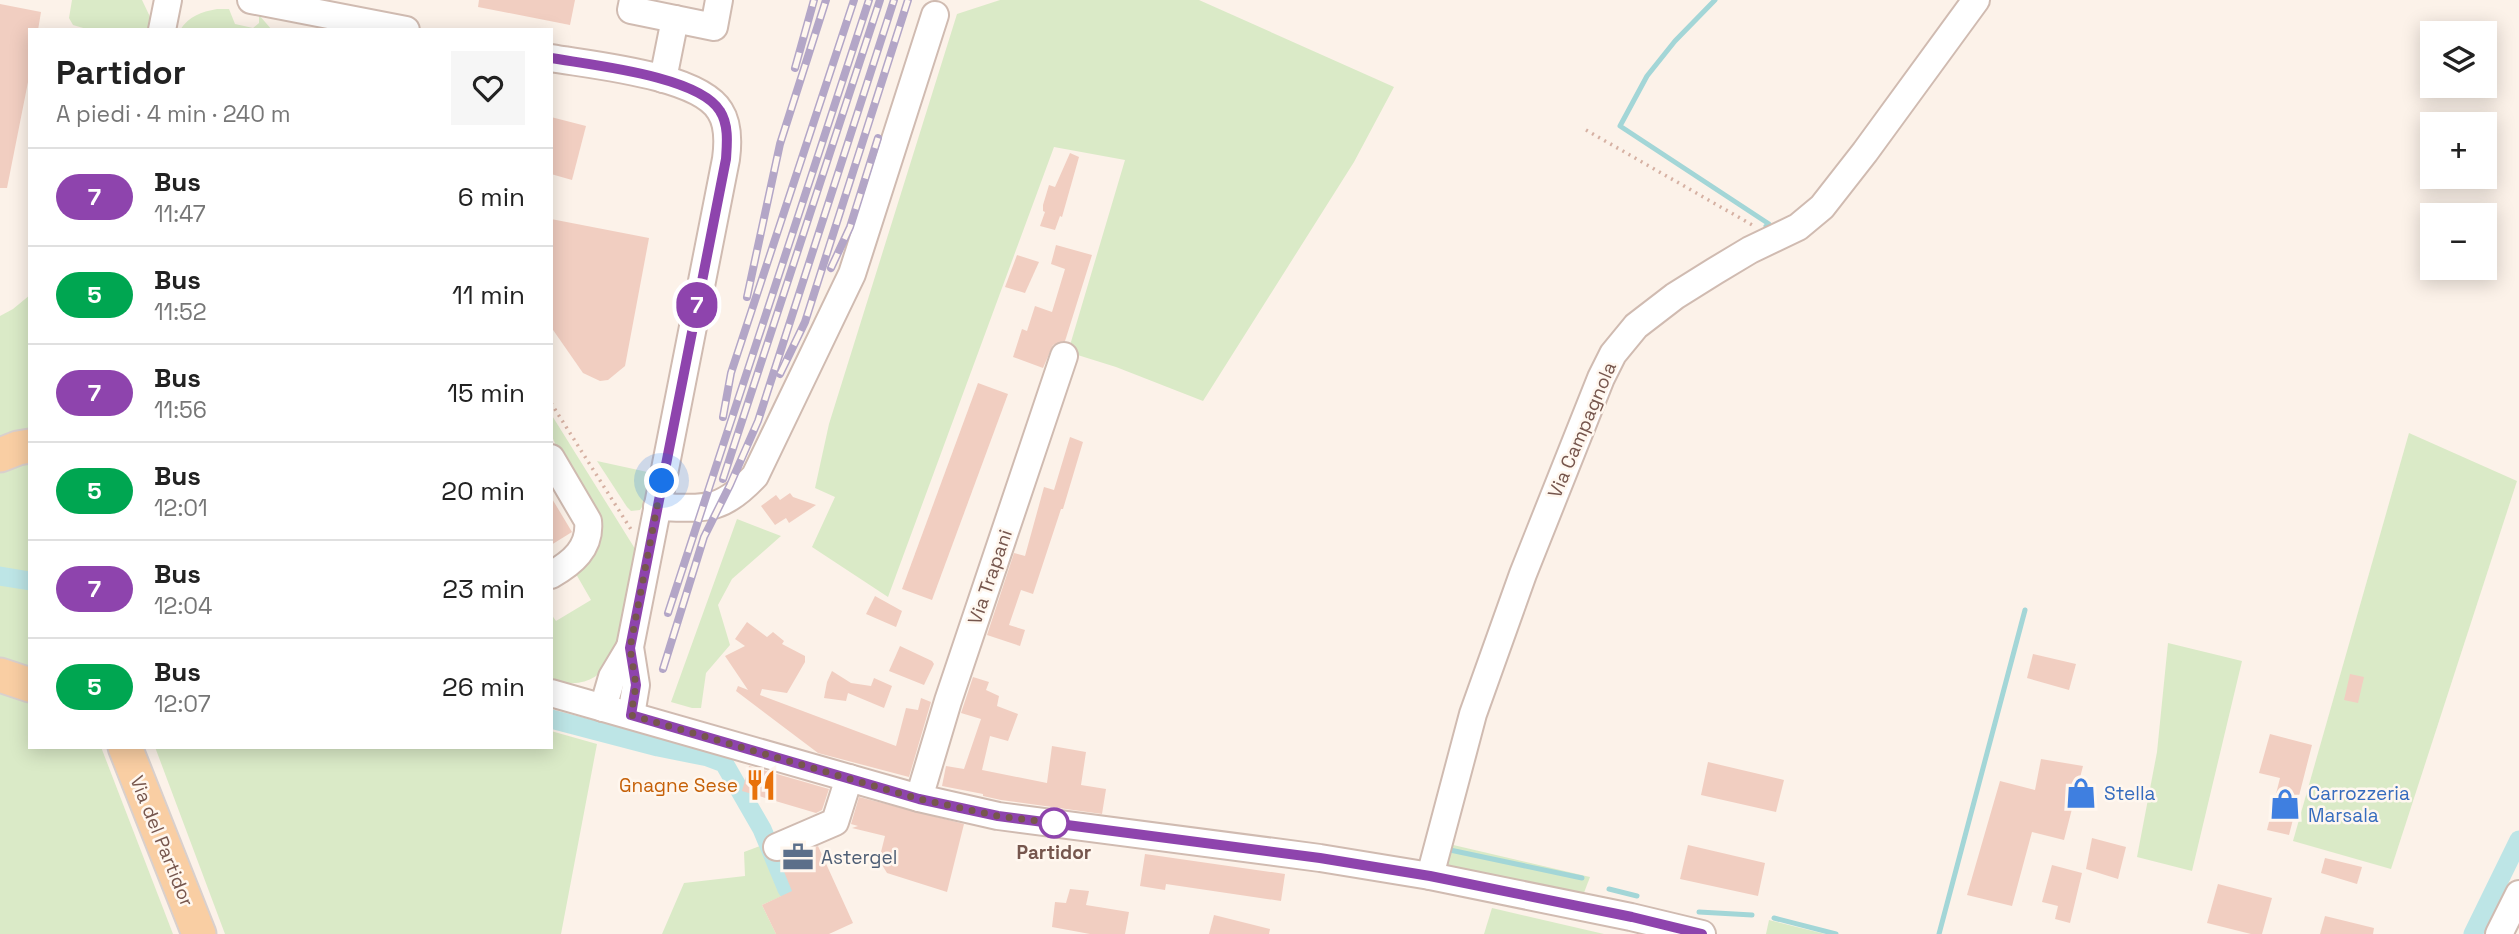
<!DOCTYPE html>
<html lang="it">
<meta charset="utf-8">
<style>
:root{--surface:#fff;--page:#f6f6f6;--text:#222;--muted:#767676;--line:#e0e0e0}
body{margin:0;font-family:"Space Grotesk",sans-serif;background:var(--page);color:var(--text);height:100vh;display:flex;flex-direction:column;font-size:26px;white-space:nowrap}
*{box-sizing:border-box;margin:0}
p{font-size:23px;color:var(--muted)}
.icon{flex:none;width:38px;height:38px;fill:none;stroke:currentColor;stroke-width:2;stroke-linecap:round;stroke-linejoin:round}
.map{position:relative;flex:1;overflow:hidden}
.details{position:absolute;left:28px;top:28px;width:525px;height:721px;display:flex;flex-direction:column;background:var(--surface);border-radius:0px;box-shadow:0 4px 18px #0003}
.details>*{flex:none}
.badge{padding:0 14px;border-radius:23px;font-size:24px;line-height:46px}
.controls{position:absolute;left:2420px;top:21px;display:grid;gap:14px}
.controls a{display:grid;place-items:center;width:77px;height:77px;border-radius:0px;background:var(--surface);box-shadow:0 4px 18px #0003;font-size:35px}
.you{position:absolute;width:35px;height:35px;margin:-18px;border:5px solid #fff;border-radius:50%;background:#1a73e8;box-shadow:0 0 0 10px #1a73e833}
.map>.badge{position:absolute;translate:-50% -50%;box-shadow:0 0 0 4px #fff}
.round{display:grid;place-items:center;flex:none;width:74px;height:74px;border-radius:0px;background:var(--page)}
.headline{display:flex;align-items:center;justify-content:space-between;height:119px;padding:0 28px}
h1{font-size:33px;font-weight:600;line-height:52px}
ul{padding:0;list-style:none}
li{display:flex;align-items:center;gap:21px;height:98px;padding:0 28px;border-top:2px solid var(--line)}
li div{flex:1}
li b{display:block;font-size:26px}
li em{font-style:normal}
li .badge{min-width:77px;font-weight:700;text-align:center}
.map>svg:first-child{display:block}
.green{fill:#daeac7}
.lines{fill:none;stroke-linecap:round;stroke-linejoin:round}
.stream{stroke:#a3d6d7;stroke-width:5}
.canal{stroke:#bde5e6;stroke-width:19}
.building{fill:#f1cec1}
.minor-casing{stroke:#d0bbb1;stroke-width:30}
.major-casing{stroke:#d9d0cd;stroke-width:37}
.path{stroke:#d6b1a3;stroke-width:3.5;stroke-dasharray:2 5;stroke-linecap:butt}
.minor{stroke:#fff;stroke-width:26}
.major{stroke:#f9cea3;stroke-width:33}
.rail-casing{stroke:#b3a6c7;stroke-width:8}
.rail{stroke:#fff7ef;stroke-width:5;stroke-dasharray:16;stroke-linecap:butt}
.line-casing{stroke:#fff;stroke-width:16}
.line{stroke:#8e44ad;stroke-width:10}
.walk{stroke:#76564d;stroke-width:7;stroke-dasharray:0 12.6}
.stop-dot{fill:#fff;stroke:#8e44ad;stroke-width:3.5}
.labels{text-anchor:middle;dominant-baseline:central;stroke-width:5;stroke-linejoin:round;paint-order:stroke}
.street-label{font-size:19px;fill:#76564d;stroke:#fff7ef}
.food-label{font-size:19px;fill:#c56008;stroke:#fff7ef;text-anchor:end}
.shop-label{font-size:19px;fill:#366cbe;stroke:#fff7ef;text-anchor:start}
.stop-label{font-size:19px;font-weight:bold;fill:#76564d;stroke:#fff7ef}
.service-label{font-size:19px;fill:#4e5e75;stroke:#fff7ef;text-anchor:start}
</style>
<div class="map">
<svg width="2519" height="934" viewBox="0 0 2519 934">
<rect width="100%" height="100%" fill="#fcf2e9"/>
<g class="green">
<polygon points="72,0 142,0 152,21 151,30 90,30 73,25 69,18"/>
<polygon points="1000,0 1199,0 1394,87 1354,162 1203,401 1116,367 1068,352 1125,160 1054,147 888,597 812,547 835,497 815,488 829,424 957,14"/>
<path d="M217 9H229L235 24 253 28 259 23V15L272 30H180C189 16 201 12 217 9Z"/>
<polygon points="30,295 30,433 0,441 0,316 13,309"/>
<path d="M551 414 637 552 615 657C596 681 582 688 551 680V614L556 621 591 600 576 574C637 535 566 477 552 436 550 429 551 420 551 414Z"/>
<polygon points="2409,433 2517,481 2391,869 2293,841"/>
<polygon points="30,460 30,672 0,661 0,472"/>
<polygon points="597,461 652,473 647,500 640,510 631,511 627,507"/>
<polygon points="737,519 781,536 732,579 718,605 730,645 706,673 701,708 692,708 671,702"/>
<polygon points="2168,643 2242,661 2192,871 2137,857 2157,752"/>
<polygon points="0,694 30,701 30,747 101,747 173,934 0,934"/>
<polygon points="551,731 597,744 561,934 225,934 155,747 551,747"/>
<polygon points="1449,844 1590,877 1582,898 1448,869 1445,864"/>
<polygon points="760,846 782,896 762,905 776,934 662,934 684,883 745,876 744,852"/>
<polygon points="1492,908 1604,934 1484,934"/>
<polygon points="1769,920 1825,934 1766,934"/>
</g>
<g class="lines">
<g class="stream">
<polyline points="1715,0 1675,41 1647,76 1620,126 1769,224 1766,226"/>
<polyline points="1450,850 1582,878"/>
<polyline points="1609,889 1637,896"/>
<polyline points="1699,912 1752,915"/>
<polyline points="1774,918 1836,934"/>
<polyline points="1939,934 2025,610"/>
</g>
<g class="canal">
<polyline points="0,576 30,581"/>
<polyline points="551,719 658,747 708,757 724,763 762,829 787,889"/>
<polyline points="2473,934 2519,840"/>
</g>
</g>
<g class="building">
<polygon points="479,0 575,0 570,25 478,7"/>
<polygon points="0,4 41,12 38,30 30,30 30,72 7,188 0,188"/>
<polygon points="551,117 586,126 572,180 551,174"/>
<polygon points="1070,153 1079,157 1062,217 1060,216 1055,230 1040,226 1045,212 1043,211 1043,205 1049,185 1055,187"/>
<polygon points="551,219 649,238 625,366 608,380 600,381 583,373 551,327"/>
<polygon points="1056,245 1092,255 1066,338 1065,341 1053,345 1043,368 1013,357 1022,329 1027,331 1035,306 1052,312 1065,269 1051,264"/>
<polygon points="1017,255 1039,262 1025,293 1005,287"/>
<polygon points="978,383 1008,394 932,600 902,589"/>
<polygon points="1070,437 1083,442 1063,509 1061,509 1033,594 1021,590 1009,625 1025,630 1020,646 987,635 1014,553 1025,556 1044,487 1054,490"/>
<polygon points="790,493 793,497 816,505 789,523 786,518 775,525 761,506 776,495 780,500"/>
<polygon points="551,497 572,532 551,545"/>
<polygon points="875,596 902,611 896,627 866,614"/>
<polygon points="747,622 767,637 773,632 784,641 782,644 805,656 805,662 787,693 762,689 760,695 896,746 906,708 918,710 921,698 931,702 909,777 818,753 736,691 738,686 748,690 725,656 745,646 735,639"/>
<polygon points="900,646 932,661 934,664 924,685 889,671"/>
<polygon points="2033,654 2076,664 2069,690 2027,678"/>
<polygon points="832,671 851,683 871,686 874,678 892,686 884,708 848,693 846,701 824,698 827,682"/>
<polygon points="2350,674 2364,677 2358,703 2344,700"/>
<polygon points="973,677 989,682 986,690 999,696 997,706 1018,714 1008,741 990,736 982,770 1047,783 1052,746 1086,752 1081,785 1106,789 1102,814 1001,800 983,796 983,794 942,786 946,766 964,769 981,719 961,713"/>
<polygon points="2270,734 2312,745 2289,835 2267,830 2280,778 2259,773"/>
<polygon points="2041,759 2083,766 2064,840 2032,832 2012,906 1967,895 2000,781 2035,790"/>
<polygon points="1708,762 1784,780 1776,812 1701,795"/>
<polygon points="749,766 829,789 822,810 816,813 742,791"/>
<polygon points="859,797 964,824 947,892 887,873 879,860 885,836 852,828 858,826 851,824"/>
<polygon points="2092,838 2126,847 2118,879 2086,869"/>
<polygon points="1688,845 1765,863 1758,896 1680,879"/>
<polygon points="818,846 853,923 829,934 776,934 762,905 792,891 780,862"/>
<polygon points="1145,854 1285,874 1281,901 1166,884 1165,890 1140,886"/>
<polygon points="2325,858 2362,867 2357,884 2321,873"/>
<polygon points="2052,865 2082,873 2070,923 2055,919 2058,906 2042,902"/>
<polygon points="2218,884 2272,898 2262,934 2251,934 2207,923"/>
<polygon points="1070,889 1089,891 1086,905 1129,912 1125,934 1090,934 1052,927 1055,902 1066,903"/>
<polygon points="1214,915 1270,929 1269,934 1209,934"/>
<polygon points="2325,916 2374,928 2373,934 2320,934"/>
</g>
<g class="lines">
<defs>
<g id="minor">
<polyline points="251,0 406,30"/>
<polyline points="633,0 631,10 714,27 719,0"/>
<polyline points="162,30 168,0"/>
<path d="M551 58C591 65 699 75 720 111 729 125 728 144 726 159L630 647 636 685 631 715"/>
<polyline points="663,79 675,19"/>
<path d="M551 458 588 521C591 548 572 563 551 575"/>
<path d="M657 507C705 508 720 513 755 476L852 274 935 15"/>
<polyline points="551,693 919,798 998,816 1320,858 1430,876 1631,917 1702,934"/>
<polyline points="603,708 612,677 630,647"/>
<polyline points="919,798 948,701 1064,356"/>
<polyline points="777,847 835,822 849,778"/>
<polyline points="1430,876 1473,714 1523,574 1601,378 1613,354 1636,326 1675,296 1715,271 1750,250 1798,227 1822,207 1865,152 1976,0"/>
<polyline points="2499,934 2519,894"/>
</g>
<g id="major">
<polyline points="0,455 18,448 30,446"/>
<polyline points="0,675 30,685"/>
<polyline points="125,747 199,934"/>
</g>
</defs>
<use href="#minor" class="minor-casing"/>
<use href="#major" class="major-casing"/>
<g class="path">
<polyline points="1586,130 1754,226"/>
<polyline points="551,403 632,531"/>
</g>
<use href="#minor" class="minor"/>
<use href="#major" class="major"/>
<defs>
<g id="rail">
<polyline points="795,68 814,0"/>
<polyline points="831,268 850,227 878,138"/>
<polyline points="747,297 780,144 826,0"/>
<polyline points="780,374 805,322 908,0"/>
<polyline points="723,417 731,373 854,0"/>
<polyline points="723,479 880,0"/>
<polyline points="668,613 869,0"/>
<polyline points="663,669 704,537 730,485 758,421 894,0"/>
</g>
</defs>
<use href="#rail" class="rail-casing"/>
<use href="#rail" class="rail"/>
</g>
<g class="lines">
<defs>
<path id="line" d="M551 58C591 65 699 76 720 111 729 125 727 144 726 159L630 648 636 685 631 715 919 799 998 816 1320 858 1430 876 1632 917 1702 934"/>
</defs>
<use href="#line" class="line-casing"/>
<use href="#line" class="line"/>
<polyline class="walk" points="662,481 630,648 636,685 631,715 919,799 998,816 1054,823"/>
</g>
<defs>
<symbol id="restaurant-bare" viewBox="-9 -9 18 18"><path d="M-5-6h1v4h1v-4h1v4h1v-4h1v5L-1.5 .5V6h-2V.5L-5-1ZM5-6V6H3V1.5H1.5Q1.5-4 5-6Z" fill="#e8710a" stroke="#fff7ef" stroke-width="2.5" paint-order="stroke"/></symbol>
<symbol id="shop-bare" viewBox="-9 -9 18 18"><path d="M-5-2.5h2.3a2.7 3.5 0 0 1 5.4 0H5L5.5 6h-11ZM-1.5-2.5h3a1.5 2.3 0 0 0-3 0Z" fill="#3f7fe0" stroke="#fff7ef" stroke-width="2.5" paint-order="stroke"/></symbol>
<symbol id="office-bare" viewBox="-9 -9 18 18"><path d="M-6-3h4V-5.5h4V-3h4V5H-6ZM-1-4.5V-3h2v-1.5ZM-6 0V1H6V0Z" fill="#5c6f8a" stroke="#fff7ef" stroke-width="2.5" paint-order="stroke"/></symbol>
</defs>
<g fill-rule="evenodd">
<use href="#restaurant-bare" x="739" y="763" width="44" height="44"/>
<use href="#shop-bare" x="2059" y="771" width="44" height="44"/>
<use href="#shop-bare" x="2263" y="782" width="44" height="44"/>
<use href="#office-bare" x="776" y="835" width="44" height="44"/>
</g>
<circle class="stop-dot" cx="1054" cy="823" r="14"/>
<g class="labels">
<g class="street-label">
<text transform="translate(1582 430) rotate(-67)">Via Campagnola</text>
<text transform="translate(990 577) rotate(-71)">Via Trapani</text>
<text transform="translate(162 841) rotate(68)">Via del Partidor</text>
</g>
<g class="food-label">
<text x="738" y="785">Gnagne Sese</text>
</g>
<g class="shop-label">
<text x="2104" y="793">Stella</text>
<text x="2308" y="793">Carrozzeria<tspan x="2308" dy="22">Marsala</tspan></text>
</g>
<g class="stop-label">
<text x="1054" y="852">Partidor</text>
</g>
<g class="service-label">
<text x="821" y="857">Astergel</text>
</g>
</g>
</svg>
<div class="controls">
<a><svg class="icon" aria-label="layers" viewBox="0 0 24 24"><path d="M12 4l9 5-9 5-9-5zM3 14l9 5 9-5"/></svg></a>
<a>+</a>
<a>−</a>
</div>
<div class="you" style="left:662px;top:481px"></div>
<b class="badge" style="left:697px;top:305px;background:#8e44ad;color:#fff">7</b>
<section class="details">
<div class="headline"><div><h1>Partidor</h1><p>A piedi · 4 min · 240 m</p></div><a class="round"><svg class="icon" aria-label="heart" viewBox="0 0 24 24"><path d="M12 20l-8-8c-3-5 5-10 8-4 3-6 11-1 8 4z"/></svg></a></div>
<ul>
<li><span class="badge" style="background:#8e44ad;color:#fff">7</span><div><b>Bus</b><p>11:47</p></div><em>6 min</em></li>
<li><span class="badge" style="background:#00a651;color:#fff">5</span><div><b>Bus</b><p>11:52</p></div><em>11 min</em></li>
<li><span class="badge" style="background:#8e44ad;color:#fff">7</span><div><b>Bus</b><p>11:56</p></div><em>15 min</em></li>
<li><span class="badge" style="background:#00a651;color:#fff">5</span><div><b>Bus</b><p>12:01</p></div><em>20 min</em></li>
<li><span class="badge" style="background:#8e44ad;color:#fff">7</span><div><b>Bus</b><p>12:04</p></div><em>23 min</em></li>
<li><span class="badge" style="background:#00a651;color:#fff">5</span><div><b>Bus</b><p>12:07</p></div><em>26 min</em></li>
</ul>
</section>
</div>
